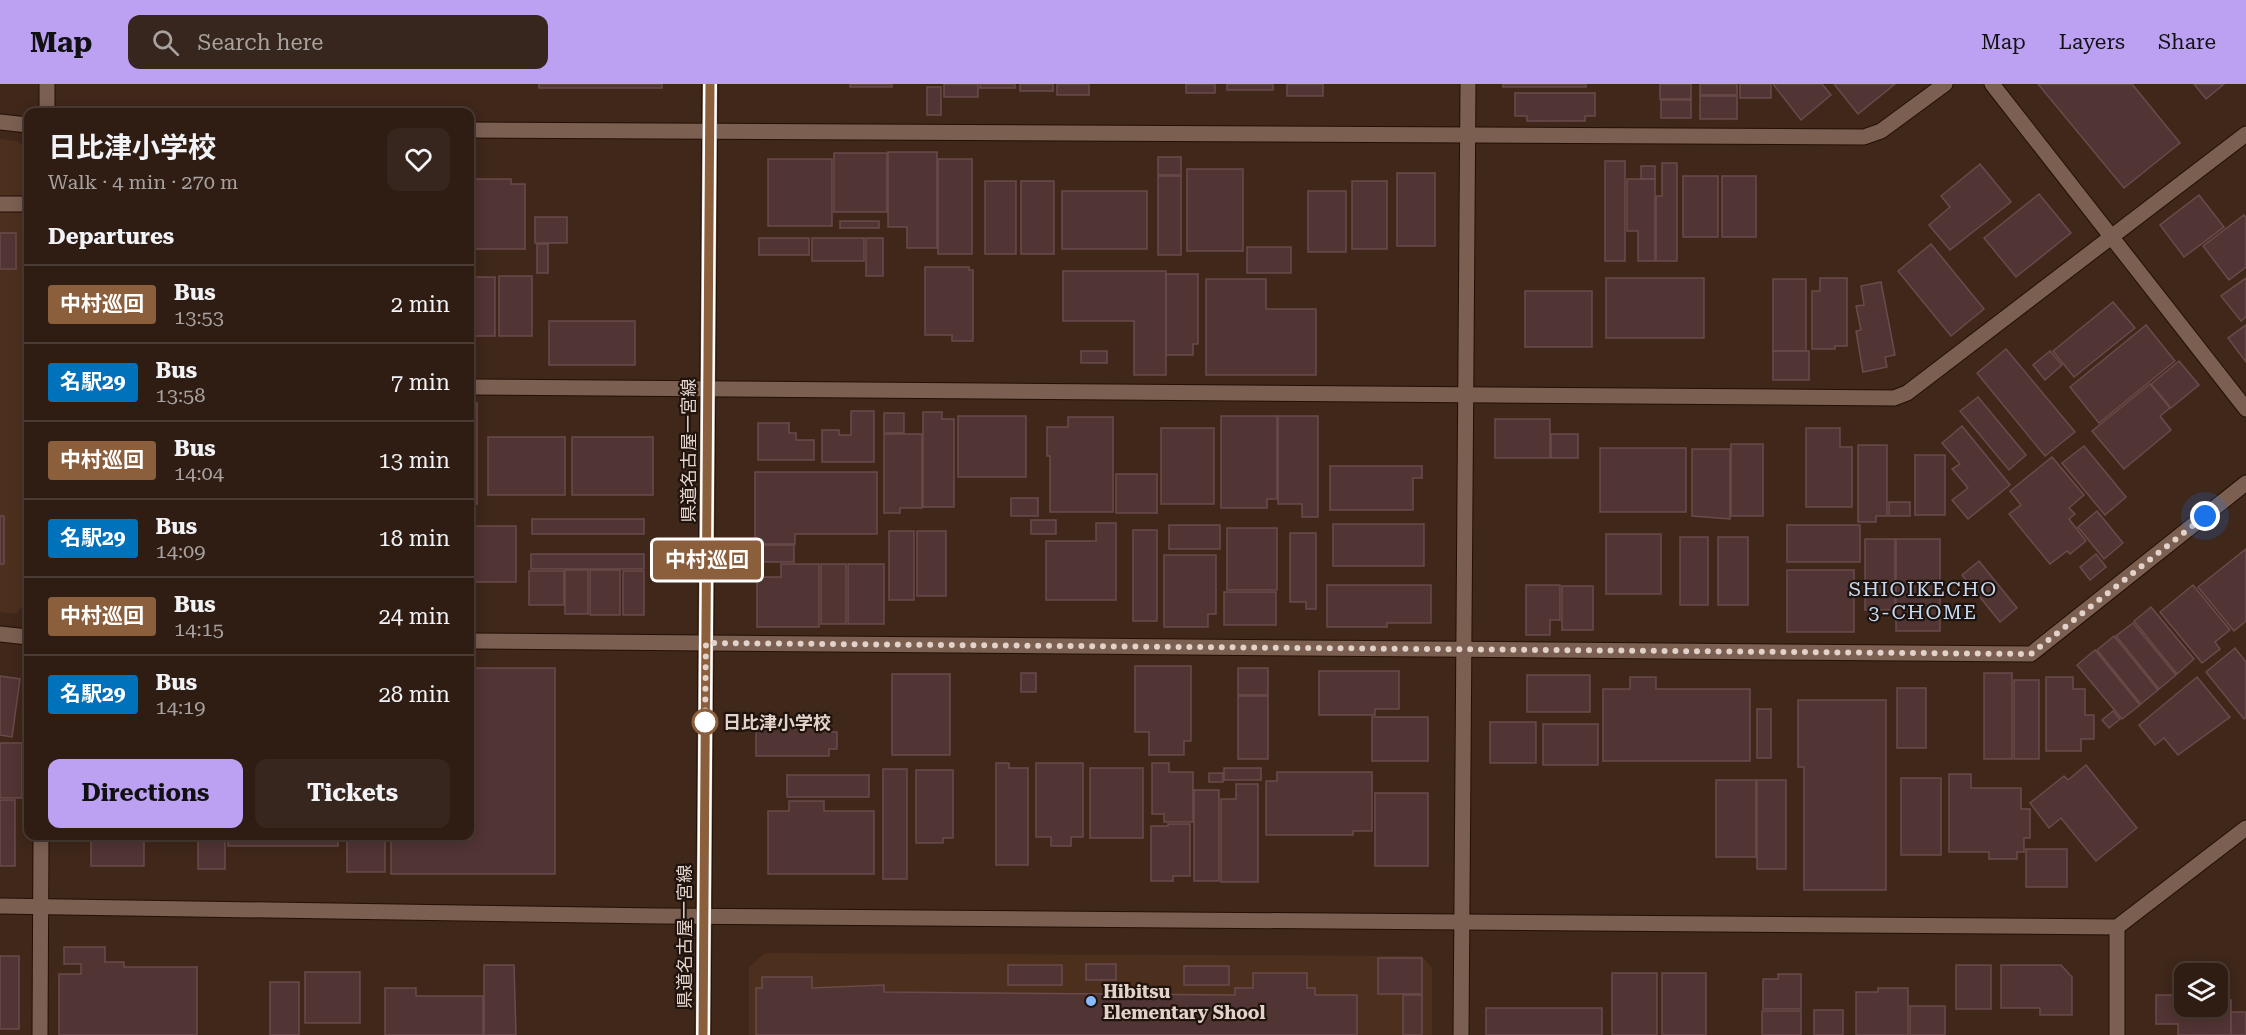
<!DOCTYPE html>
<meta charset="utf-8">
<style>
:root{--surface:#2f1d14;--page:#37261d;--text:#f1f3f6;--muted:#a7a2a0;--line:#4a3b34;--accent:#bca0f2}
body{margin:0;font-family:"Roboto Serif","Noto Sans JP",serif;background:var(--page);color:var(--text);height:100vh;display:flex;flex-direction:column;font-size:22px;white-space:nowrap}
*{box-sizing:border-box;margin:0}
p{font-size:20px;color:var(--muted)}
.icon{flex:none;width:33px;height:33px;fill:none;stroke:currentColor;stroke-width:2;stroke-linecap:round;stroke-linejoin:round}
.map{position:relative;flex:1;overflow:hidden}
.panel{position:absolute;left:24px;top:24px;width:450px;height:732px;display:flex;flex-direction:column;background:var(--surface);border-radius:12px;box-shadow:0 3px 15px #0003,0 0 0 2px var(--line)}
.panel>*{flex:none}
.badge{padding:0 12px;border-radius:4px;font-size:21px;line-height:39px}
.buttons{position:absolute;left:2174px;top:879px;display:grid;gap:12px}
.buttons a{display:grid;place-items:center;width:54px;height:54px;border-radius:12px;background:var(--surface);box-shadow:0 3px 15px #0003,0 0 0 2px var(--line);font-size:30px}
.you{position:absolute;width:30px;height:30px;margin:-15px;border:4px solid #fff;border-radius:50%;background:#1a73e8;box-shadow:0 0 0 9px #1a73e833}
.map>.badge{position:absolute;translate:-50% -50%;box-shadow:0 0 0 3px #fff}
h2{padding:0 24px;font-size:22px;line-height:54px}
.round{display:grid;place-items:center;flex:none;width:63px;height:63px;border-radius:12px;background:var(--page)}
.headline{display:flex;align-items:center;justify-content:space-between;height:102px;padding:0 24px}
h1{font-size:28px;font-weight:700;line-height:45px}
.button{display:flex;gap:12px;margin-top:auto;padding:12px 24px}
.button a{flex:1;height:69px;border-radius:12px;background:var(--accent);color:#111;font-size:24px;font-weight:700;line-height:69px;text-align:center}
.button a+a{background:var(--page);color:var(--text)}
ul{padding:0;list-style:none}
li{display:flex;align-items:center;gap:18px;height:78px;padding:0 24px;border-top:2px solid var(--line)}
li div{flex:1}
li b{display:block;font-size:22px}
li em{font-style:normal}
li .badge{min-width:66px;font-weight:700;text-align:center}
header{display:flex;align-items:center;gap:36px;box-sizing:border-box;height:84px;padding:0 30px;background:var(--accent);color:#111}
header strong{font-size:28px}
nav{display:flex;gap:33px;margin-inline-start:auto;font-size:21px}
.search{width:420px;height:54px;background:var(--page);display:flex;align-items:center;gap:15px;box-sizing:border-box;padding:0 21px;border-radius:12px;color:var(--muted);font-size:22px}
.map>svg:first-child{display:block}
.built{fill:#4d2f1e}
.building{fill:#513434;stroke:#6a4b4b;stroke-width:1.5}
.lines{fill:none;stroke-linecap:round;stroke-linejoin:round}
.service-casing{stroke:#250f04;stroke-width:17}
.minor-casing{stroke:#250f04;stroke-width:17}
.tertiary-casing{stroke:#250f04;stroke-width:17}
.secondary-casing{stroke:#250f04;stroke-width:17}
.service{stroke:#7b6052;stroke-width:15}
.minor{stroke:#7b6052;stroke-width:15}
.tertiary{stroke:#7b6052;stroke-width:15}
.secondary{stroke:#7b6052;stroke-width:15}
.line-casing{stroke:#fff;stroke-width:14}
.line{stroke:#8b5e3c;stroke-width:9}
.walk{stroke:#e2d2ca;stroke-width:6;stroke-dasharray:0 10.8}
.stop-dot{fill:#fff;stroke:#8b5e3c;stroke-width:3}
.poi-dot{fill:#88bbfc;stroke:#1e130d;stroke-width:2}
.labels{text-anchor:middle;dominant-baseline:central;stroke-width:4.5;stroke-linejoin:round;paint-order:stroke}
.street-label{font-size:18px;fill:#e2d2ca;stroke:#1e130d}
.stop-label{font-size:18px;font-weight:bold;fill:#e2d2ca;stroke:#1e130d;text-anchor:start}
.poi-label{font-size:18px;font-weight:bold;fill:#e2d2ca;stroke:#1e130d;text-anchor:start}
.neighbourhood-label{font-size:20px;letter-spacing:1.5px;fill:#c7daf3;stroke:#1e130d}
</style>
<header>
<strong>Map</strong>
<div class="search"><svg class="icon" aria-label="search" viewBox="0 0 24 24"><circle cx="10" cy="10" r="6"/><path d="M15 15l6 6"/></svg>Search here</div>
<nav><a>Map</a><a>Layers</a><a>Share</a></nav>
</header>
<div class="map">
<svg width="2246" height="951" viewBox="0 0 2246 951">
<rect width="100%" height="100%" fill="#3f271a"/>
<g class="built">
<polygon points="0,55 17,57 28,65 27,517 16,530 0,528"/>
<polygon points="765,869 1422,872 1432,884 1432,951 749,951 749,883"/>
</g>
<g class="building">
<rect x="539" y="0" width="123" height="4"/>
<rect x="850" y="0" width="42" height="3"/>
<rect x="944" y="0" width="34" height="13"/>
<rect x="980" y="0" width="35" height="4"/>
<rect x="1020" y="0" width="33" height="7"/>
<rect x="1057" y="0" width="32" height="11"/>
<rect x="1186" y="0" width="29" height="9"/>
<rect x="1227" y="0" width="46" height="6"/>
<rect x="1287" y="0" width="36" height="12"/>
<rect x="1503" y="0" width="83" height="3"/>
<rect x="1660" y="0" width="31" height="15"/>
<rect x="1700" y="0" width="37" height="11"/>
<rect x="1740" y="0" width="31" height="14"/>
<polygon points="1773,0 1822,0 1831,11 1801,36"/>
<polygon points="1834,0 1895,0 1858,30"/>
<polygon points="2038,0 2132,0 2180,59 2124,104"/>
<polygon points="2194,0 2224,0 2206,15"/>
<rect x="927" y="3" width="14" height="28"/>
<polygon points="1515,9 1595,9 1595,32 1585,32 1585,37 1527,37 1527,32 1515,32"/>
<rect x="1700" y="12" width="37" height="23"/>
<rect x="1661" y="16" width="30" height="18"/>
<polygon points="888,68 937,68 937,164 907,164 907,143 888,143"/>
<rect x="834" y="69" width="53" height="59"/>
<rect x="1158" y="73" width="23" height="18"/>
<rect x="768" y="75" width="64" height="67"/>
<rect x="938" y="75" width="34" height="95"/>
<rect x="1605" y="77" width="20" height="100"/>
<polygon points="1662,79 1677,79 1677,177 1656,177 1656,112 1662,112"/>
<polygon points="1980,80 2011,118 1950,166 1929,141 1950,123 1941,112"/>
<rect x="1641" y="82" width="14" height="13"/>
<rect x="1187" y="85" width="56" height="82"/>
<rect x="1397" y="89" width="38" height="73"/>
<rect x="1158" y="92" width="23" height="79"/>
<rect x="1683" y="92" width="35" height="61"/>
<rect x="1722" y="92" width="34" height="61"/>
<polygon points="470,95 511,95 511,100 525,100 525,165 470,165"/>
<polygon points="1627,95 1655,95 1655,177 1638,177 1638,147 1627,147"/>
<rect x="985" y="97" width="31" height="73"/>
<rect x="1021" y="97" width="33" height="73"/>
<rect x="1352" y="97" width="35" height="68"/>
<rect x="1062" y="107" width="85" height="58"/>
<rect x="1308" y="107" width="38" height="61"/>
<polygon points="2039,110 2071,149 2016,193 1984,154"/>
<polygon points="2199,111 2224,143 2184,173 2160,141"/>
<polygon points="2244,131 2246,134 2246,183 2229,196 2203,162"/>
<rect x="535" y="133" width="32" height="26"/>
<rect x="840" y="137" width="39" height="7"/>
<rect x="0" y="149" width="16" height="36"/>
<rect x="759" y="154" width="50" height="17"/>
<rect x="812" y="154" width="52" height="23"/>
<rect x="866" y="154" width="17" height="38"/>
<rect x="537" y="160" width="11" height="29"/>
<polygon points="1931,160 1984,225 1951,252 1898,187"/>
<rect x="1247" y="163" width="44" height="26"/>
<polygon points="925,183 969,183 969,186 973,186 973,257 952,257 952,251 925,251"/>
<polygon points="1063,187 1166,187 1166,291 1134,291 1134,237 1063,237"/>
<polygon points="1166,190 1198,190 1198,260 1193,260 1193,271 1166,271"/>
<rect x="499" y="192" width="33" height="60"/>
<rect x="470" y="193" width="25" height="59"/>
<rect x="1606" y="194" width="98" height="60"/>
<polygon points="1820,194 1847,194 1847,262 1835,262 1835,265 1812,265 1812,207 1820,207"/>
<polygon points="2246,194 2246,233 2241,237 2221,212"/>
<polygon points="1206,195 1266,195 1266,225 1316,225 1316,291 1206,291"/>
<rect x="1773" y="195" width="33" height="72"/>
<polygon points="1881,198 1895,271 1885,273 1887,283 1863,288 1856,247 1861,246 1856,222 1864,221 1861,202"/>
<rect x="1525" y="207" width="67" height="56"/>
<polygon points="2113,218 2135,244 2074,293 2053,267"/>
<rect x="549" y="237" width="86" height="44"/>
<polygon points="2146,241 2175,277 2099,339 2070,303"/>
<polygon points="2246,241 2246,278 2228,254"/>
<polygon points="2006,265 2075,348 2045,372 1977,289"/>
<rect x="1081" y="267" width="26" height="12"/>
<rect x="1773" y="267" width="36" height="29"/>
<polygon points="2050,267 2062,281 2045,296 2033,281"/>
<polygon points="2179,277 2199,301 2171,324 2151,300"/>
<polygon points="2150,300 2170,324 2160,332 2171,346 2124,385 2092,347"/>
<polygon points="1978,313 2026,371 2009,386 1960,327"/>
<rect x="470" y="319" width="7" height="27"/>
<polygon points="851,327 874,327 874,378 822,378 822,346 839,346 839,351 851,351"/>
<polygon points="923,328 942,328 942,335 954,335 954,423 923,423"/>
<rect x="884" y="329" width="20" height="20"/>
<rect x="958" y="332" width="68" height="61"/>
<polygon points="1221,332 1277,332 1277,415 1267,415 1267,424 1221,424"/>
<polygon points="1278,332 1318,332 1318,433 1302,433 1302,420 1278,420"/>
<polygon points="1068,333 1113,333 1113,428 1050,428 1050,372 1047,372 1047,343 1068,343"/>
<rect x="1495" y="335" width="55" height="39"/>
<polygon points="758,339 789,339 789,349 796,349 796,356 814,356 814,376 758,376"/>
<polygon points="1962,342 2010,401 1968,435 1952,416 1968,404 1952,385 1960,380 1942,359"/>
<rect x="1161" y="344" width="53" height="76"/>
<polygon points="1806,344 1840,344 1840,363 1852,363 1852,423 1806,423"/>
<rect x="470" y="348" width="7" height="72"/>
<polygon points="884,350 922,350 922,424 900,424 900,429 884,429"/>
<rect x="1551" y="350" width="27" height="24"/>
<rect x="488" y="353" width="77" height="58"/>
<rect x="572" y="353" width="81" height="58"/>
<rect x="1731" y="360" width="32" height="72"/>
<polygon points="1858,361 1887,361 1887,432 1876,432 1876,438 1858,438"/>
<polygon points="2084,362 2126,413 2105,431 2062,379"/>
<rect x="1600" y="364" width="86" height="64"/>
<polygon points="1692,365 1730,365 1730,435 1692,432"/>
<rect x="1915" y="371" width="30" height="60"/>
<polygon points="2052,373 2084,411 2069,424 2075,430 2069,435 2086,457 2070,470 2067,467 2050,480 2009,430 2021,421 2010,407"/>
<polygon points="1330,382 1422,382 1422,394 1413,394 1413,426 1330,426"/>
<polygon points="755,388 877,388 877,450 795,450 795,460 755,460"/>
<rect x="1116" y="390" width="41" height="39"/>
<rect x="1011" y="414" width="27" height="18"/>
<rect x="1889" y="418" width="21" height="14"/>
<polygon points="2097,427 2123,459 2104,475 2078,443"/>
<rect x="0" y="432" width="4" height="48"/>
<rect x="532" y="435" width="112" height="15"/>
<rect x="1031" y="436" width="25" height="14"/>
<polygon points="1096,439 1116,439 1116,516 1046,516 1046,457 1096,457"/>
<rect x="1333" y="440" width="91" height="42"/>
<rect x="1169" y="441" width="51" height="24"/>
<rect x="1787" y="441" width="73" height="37"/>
<rect x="470" y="442" width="46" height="56"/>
<rect x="1227" y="444" width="50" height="62"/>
<rect x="1133" y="446" width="24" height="91"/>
<rect x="889" y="447" width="25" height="69"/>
<rect x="917" y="447" width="29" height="65"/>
<polygon points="1290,449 1316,449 1316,525 1306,525 1306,518 1290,518"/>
<rect x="1606" y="450" width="55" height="60"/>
<rect x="1680" y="453" width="28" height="68"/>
<rect x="1718" y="453" width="30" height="68"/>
<rect x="1865" y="455" width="30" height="71"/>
<rect x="1896" y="455" width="44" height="92"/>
<rect x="762" y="461" width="32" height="17"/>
<polygon points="2246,465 2246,537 2234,547 2198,503"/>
<rect x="531" y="470" width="113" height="15"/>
<polygon points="2096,470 2106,483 2090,496 2080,483"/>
<polygon points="1164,471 1216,471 1216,530 1208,530 1208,543 1164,543"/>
<polygon points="1979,477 2017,524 2000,538 1962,491"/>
<polygon points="781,480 819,480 819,543 757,543 757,493 781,493"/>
<rect x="821" y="480" width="25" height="60"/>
<rect x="848" y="480" width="36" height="60"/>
<rect x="565" y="486" width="23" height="44"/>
<rect x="590" y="486" width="30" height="45"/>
<rect x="1787" y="486" width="67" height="62"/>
<rect x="529" y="487" width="35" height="34"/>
<rect x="623" y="487" width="21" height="44"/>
<polygon points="1327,501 1431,501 1431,539 1387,539 1387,543 1327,543"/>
<polygon points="1526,501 1560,501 1560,536 1550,536 1550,551 1526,551"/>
<polygon points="2193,501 2230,546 2215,558 2220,565 2202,579 2160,528"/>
<rect x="1562" y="502" width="31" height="44"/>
<rect x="1224" y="508" width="52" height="33"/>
<polygon points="2151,523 2194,575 2177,590 2134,537"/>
<polygon points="2133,539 2176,591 2159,605 2116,552"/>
<polygon points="2114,552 2158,606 2141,620 2097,566"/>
<polygon points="2235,564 2246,578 2246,633 2244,635 2206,588"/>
<polygon points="2095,566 2140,621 2122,635 2077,581"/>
<polygon points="1135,582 1191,582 1191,657 1184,657 1184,671 1149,671 1149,648 1135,648"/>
<polygon points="470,584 555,584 555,790 391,790 391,752 470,752"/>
<rect x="1238" y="584" width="30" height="27"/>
<polygon points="1319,587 1399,587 1399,625 1375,625 1375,631 1319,631"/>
<rect x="1021" y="589" width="15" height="19"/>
<rect x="1984" y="589" width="28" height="86"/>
<rect x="892" y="590" width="58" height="81"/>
<rect x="1527" y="591" width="63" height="37"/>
<polygon points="0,592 20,595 12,653 0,651"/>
<polygon points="1630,593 1656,593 1656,605 1750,605 1750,677 1603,677 1603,605 1630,605"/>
<polygon points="2046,593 2073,593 2073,605 2085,605 2085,631 2094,631 2094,655 2081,655 2081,667 2046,667"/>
<polygon points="2197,593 2230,633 2178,671 2164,654 2155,661 2139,641"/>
<rect x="2014" y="596" width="25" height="79"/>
<rect x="1897" y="604" width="29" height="60"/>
<rect x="1238" y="612" width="30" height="63"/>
<polygon points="1798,616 1886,616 1886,806 1804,806 1804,683 1798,683"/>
<rect x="1757" y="625" width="14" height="49"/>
<polygon points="2113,627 2120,635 2109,644 2102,636"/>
<rect x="1372" y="633" width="56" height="44"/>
<rect x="1490" y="638" width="46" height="41"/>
<rect x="1543" y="640" width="55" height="41"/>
<polygon points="756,641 829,641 829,648 837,648 837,665 829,665 829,672 756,672"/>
<rect x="0" y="659" width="22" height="55"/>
<polygon points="996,679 1009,679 1009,684 1028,684 1028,781 996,781"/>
<polygon points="1036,679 1083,679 1083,753 1071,753 1071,762 1051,762 1051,753 1036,753"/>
<polygon points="1152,679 1169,679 1169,688 1193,688 1193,738 1164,738 1164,730 1152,730"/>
<polygon points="2086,681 2137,744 2096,777 2061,734 2049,744 2030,719 2064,692 2068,696"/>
<rect x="1090" y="684" width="53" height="70"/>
<rect x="1224" y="684" width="37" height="12"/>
<rect x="883" y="685" width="24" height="110"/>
<polygon points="916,686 953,686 953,754 943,754 943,759 916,759"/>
<polygon points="1277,688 1372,688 1372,747 1353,747 1353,751 1266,751 1266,697 1277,697"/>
<rect x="1209" y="689" width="14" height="9"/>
<polygon points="1949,690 1971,690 1971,704 2021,704 2021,725 2030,725 2030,754 2024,754 2024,768 2017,768 2017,775 1989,775 1989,768 1949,768"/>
<rect x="787" y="691" width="82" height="22"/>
<rect x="1901" y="694" width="40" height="77"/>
<rect x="1716" y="696" width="40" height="77"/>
<rect x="1757" y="696" width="29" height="89"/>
<polygon points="1236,700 1258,700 1258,798 1221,798 1221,715 1236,715"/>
<rect x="1194" y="706" width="25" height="91"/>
<rect x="1375" y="709" width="53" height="73"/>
<rect x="0" y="716" width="15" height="66"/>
<polygon points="789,717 824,717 824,727 874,727 874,790 768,790 768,727 789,727"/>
<polygon points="1168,740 1190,740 1190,792 1173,792 1173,797 1151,797 1151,742 1168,742"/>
<rect x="91" y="752" width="53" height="30"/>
<rect x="228" y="752" width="110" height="10"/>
<rect x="347" y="752" width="42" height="4"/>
<rect x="198" y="755" width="27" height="30"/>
<rect x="347" y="757" width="38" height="31"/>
<rect x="2026" y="765" width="41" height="38"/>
<polygon points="64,863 105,863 105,878 124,878 124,883 197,883 197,951 59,951 59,890 81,890 81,880 64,880"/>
<rect x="0" y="872" width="19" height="73"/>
<rect x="1378" y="874" width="44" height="36"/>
<rect x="1086" y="880" width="30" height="16"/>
<polygon points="484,881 514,881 516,951 484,951"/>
<rect x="1008" y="881" width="54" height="20"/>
<rect x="1956" y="881" width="35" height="44"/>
<polygon points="2001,881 2061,881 2072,893 2072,931 2040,931 2040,924 2001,924"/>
<rect x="1184" y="882" width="45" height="19"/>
<rect x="305" y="888" width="55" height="51"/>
<polygon points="1253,889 1307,889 1307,904 1315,904 1315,911 1357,911 1357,951 756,951 756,904 762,904 762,893 812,893 812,904 884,901 884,908 1235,911 1235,904 1253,904"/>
<rect x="1612" y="889" width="45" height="62"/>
<rect x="1662" y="889" width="44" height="62"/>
<polygon points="1778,890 1801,890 1801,925 1763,925 1763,895 1778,895"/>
<rect x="270" y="898" width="29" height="53"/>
<polygon points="385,904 416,904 416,912 483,912 483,951 385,951"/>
<polygon points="1878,904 1908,904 1908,951 1856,951 1856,908 1878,908"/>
<rect x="1403" y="911" width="19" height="40"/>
<polygon points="2156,911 2184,911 2184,922 2217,922 2217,916 2231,916 2231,951 2178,951 2178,940 2156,940"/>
<rect x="1910" y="922" width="35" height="29"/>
<rect x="1486" y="924" width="116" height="27"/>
<rect x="1814" y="926" width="29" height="25"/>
<rect x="1762" y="927" width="39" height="24"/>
<rect x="2231" y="928" width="15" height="23"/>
</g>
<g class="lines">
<defs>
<polyline id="service" points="0,120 28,120"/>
<g id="minor">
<polyline points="1992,0 2246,325"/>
<polyline points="47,28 47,0"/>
<polyline points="0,38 28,41"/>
<polyline points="470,46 1864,53 1881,47 1945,0"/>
<polyline points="470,303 1894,314 1907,309 2246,50"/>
<polyline points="0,550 28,553"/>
<polyline points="470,557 2031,570 2246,399"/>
<polyline points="40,951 41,752"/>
<polyline points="1461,951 1468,0"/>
</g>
<g id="tertiary">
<polyline points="0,822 658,832 2117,843 2246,744"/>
<polyline points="2117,951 2117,843"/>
</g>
<polyline id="secondary" points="703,951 710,0"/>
</defs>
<use href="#service" class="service-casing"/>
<use href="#minor" class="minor-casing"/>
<use href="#tertiary" class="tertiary-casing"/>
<use href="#secondary" class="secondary-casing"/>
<use href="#service" class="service"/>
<use href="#minor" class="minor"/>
<use href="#tertiary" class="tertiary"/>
<use href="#secondary" class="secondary"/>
</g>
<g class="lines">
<defs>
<polyline id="line" points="703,951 710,0"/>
</defs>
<use href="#line" class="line-casing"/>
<use href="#line" class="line"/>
<polyline class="walk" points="705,638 705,643 706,559 2031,570 2205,432"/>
</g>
<circle class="stop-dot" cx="705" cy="638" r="12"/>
<circle class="poi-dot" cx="1091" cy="917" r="6"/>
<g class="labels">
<g class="street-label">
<text transform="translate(688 367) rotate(-90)">県道名古屋一宮線</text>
<text transform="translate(684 853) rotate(-90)">県道名古屋一宮線</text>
</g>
<g class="stop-label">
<text x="723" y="638">日比津小学校</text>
</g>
<g class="poi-label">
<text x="1103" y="907">Hibitsu<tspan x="1103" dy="21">Elementary Shool</tspan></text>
</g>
<g class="neighbourhood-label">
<text x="1923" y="505">SHIOIKECHO<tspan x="1923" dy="23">3-CHOME</tspan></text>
</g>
</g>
</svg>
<div class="buttons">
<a><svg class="icon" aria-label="layers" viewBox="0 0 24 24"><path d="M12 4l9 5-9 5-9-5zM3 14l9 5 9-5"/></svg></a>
</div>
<div class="you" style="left:2205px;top:432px"></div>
<b class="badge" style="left:707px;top:476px;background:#8b5e3c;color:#fff">中村巡回</b>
<section class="panel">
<div class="headline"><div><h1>日比津小学校</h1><p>Walk · 4 min · 270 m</p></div><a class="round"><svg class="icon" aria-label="heart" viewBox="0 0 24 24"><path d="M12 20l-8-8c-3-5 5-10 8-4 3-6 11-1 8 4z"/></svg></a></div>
<h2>Departures</h2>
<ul>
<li><span class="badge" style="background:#8b5e3c;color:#fff">中村巡回</span><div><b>Bus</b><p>13:53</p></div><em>2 min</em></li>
<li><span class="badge" style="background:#0072bc;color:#fff">名駅29</span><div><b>Bus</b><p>13:58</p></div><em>7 min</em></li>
<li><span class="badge" style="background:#8b5e3c;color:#fff">中村巡回</span><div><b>Bus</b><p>14:04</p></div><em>13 min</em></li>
<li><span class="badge" style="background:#0072bc;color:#fff">名駅29</span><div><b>Bus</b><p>14:09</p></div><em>18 min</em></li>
<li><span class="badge" style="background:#8b5e3c;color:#fff">中村巡回</span><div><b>Bus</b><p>14:15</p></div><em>24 min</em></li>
<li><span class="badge" style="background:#0072bc;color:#fff">名駅29</span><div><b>Bus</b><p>14:19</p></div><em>28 min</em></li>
</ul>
<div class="button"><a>Directions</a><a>Tickets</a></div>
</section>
</div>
